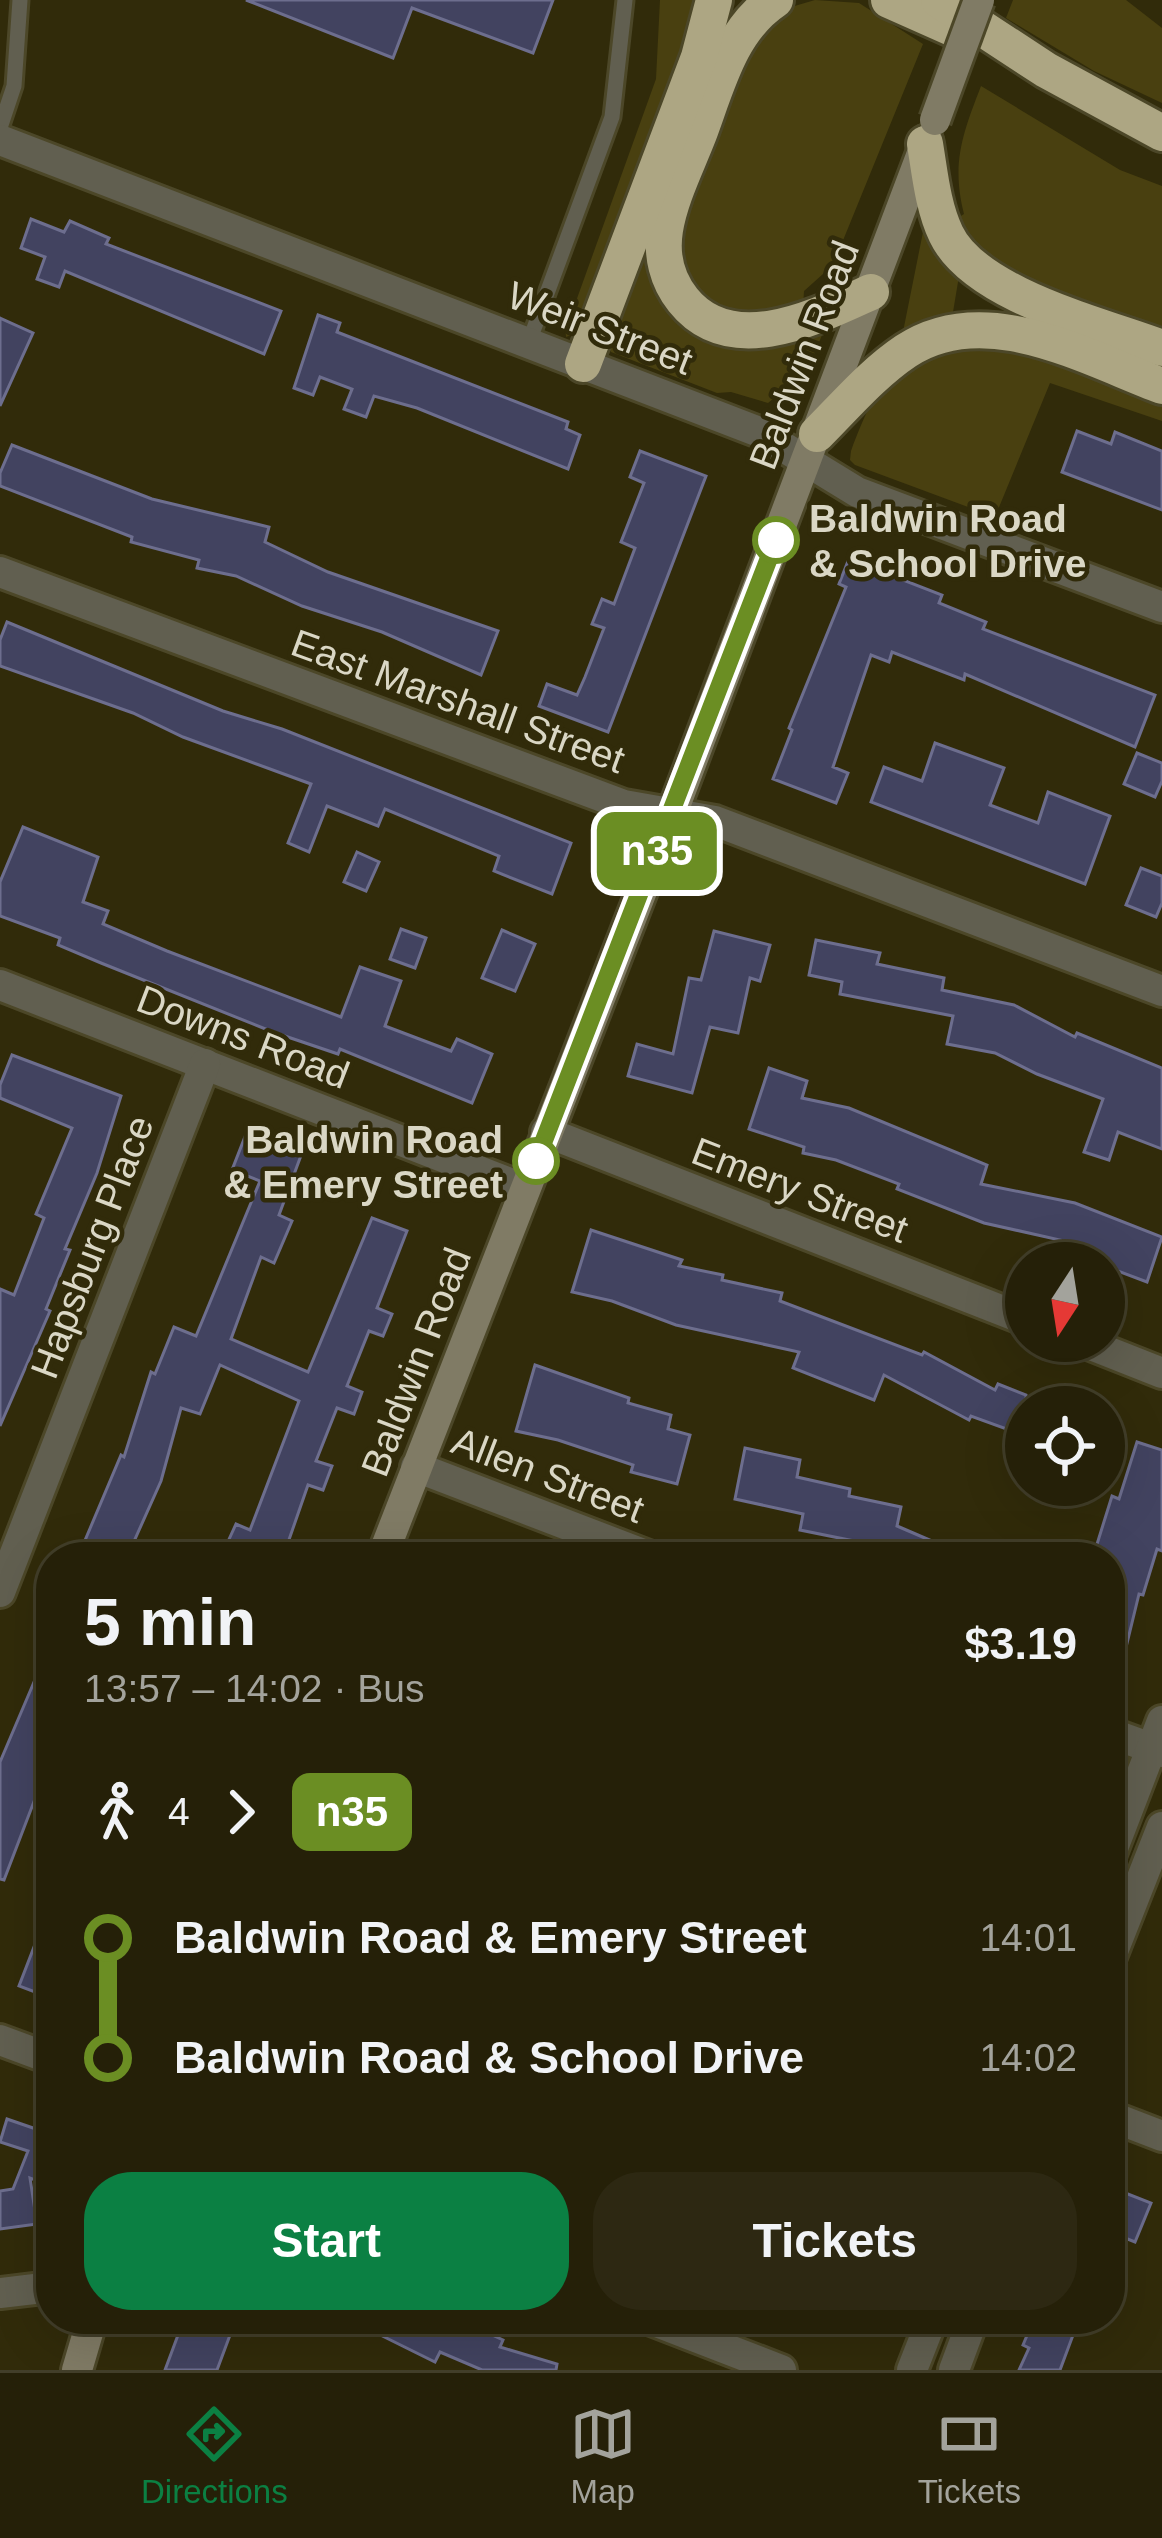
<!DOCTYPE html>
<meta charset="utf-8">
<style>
:root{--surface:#252008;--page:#2d2812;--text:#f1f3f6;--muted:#a3a39c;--line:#423e29;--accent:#0b8043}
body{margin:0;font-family:Arial,sans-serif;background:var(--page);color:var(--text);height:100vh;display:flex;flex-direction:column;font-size:45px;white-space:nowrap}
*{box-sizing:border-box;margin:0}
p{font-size:39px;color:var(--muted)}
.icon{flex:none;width:66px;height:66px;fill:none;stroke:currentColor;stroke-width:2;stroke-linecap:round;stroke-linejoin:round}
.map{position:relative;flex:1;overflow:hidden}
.panel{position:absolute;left:36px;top:1542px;width:1089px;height:792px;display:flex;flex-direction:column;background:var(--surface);border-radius:48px;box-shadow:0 12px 48px #0002,0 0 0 3px var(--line)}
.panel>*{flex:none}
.badge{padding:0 24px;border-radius:18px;font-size:42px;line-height:78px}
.needle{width:78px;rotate:192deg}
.tools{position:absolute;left:1005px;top:1242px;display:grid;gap:24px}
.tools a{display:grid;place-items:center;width:120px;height:120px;border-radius:50%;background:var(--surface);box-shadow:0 12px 48px #0002,0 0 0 3px var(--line);font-size:60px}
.map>.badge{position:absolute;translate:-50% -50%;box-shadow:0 0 0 6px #fff}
.legs{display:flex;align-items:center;gap:18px;height:132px;padding:0 48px;font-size:39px}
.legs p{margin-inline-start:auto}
.head{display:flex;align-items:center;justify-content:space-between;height:204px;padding:0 48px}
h1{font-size:66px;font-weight:700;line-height:90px}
.button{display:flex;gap:24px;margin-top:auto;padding:24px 48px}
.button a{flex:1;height:138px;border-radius:48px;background:var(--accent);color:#fff;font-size:48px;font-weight:700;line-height:138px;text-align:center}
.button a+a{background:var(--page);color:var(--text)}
ul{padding:0 48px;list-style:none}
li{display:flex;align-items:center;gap:42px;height:120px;font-size:45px}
li i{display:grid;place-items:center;width:18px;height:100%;margin:0 15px;background:currentColor}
li i::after{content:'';width:30px;height:30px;margin:-15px;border:9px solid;border-radius:50%;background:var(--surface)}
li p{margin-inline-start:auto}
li:first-child i{background:linear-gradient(#0000 50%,currentColor 0)}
li:last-child i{background:linear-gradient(currentColor 50%,#0000 0)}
.menu{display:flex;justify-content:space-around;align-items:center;height:168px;border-top:3px solid var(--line);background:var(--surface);font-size:33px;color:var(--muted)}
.menu a{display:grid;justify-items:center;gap:6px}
.menu .current{color:var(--accent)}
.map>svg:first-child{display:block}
.green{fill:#494010}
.building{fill:#424360;stroke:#6d6e8e;stroke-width:3}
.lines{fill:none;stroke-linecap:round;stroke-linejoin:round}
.service-casing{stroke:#4c4728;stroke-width:21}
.minor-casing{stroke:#4c4728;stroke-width:36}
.secondary-casing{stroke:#4c4728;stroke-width:36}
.motorway-casing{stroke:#4c4728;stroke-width:42}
.service{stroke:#615f50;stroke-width:15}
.minor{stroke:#615f50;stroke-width:30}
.secondary{stroke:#807b65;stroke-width:30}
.motorway{stroke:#ada683;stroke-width:36}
.secondary-bridge-casing{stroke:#4c4728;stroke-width:36;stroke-linecap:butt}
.secondary-bridge{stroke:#807b65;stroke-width:30}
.line-1-casing{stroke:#fff;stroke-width:27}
.line-1{stroke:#6b8e23;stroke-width:18}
.stop-1-dot{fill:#fff;stroke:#6b8e23;stroke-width:6}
.labels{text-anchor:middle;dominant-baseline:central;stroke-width:9;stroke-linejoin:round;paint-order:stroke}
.street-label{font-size:39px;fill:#dad7c5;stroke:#312b0a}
.stop-label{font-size:39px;font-weight:bold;fill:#dad7c5;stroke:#312b0a;text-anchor:start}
</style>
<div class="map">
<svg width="1162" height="2370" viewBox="0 0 1162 2370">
<rect width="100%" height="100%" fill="#312b0a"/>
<g class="green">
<polygon points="660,0 698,0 696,19 577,333 566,337 565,321 575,304 656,79"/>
<polygon points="815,0 859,3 923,44 833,265 804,291 803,307 761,317 707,303 677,265 677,226 748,44 781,10"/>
<polygon points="1013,0 1126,0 1162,28 1162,103 1094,71 1006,18"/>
<path d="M981 86 1120 170 1162 186V333L984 264 956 219 964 214C951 163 963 133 981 86Z"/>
<polygon points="649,222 649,266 659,301 688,329 739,344 815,329 822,335 806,375 789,396 780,393 768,403 731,392 717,393 611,352 607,344"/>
<polygon points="923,232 959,276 952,318 903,332"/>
<path d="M960 341 1015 346 1162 401V421L1050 383 995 517 855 465 850 460 851 451C879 378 886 369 960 341Z"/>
</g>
<g class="building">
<polygon points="246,0 553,0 533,53 412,8 393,58"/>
<polygon points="31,219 64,232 70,221 109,238 106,244 281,311 264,354 65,271 59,287 37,279 45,257 21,248"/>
<polygon points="318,315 340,323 337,332 568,422 566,429 580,435 568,469 417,408 374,396 366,417 344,409 352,389 320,377 313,395 294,388"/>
<polygon points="0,318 33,333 0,406"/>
<polygon points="1077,431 1111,444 1115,432 1162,451 1162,510 1062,472"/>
<polygon points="12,445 152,499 269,527 265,542 328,572 498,631 481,675 382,632 302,606 236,576 197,568 199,560 131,542 132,537 0,486 0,473"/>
<polygon points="640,451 706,476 608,732 539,706 547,684 577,695 585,677 604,628 592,624 602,599 614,604 635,548 621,542 644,483 630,477"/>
<polygon points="852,551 894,567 890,575 942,595 939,603 986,622 983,629 1155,695 1135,747 965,674 964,680 892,652 889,662 871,655 833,767 848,773 836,803 773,779 792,730 789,728 846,587 839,584"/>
<polygon points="7,622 223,711 282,729 571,843 552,894 494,871 499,856 385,809 378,826 327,806 309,852 288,843 311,784 183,737 133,713 0,666 0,640"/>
<polygon points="935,743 1004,768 990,805 1038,823 1048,792 1110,816 1085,884 871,802 884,767 922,781"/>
<polygon points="1137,753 1162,763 1162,781 1155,797 1124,784"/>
<polygon points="23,827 98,857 83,902 108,911 103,924 167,951 341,1017 360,967 401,981 385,1026 451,1051 457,1039 492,1054 472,1103 340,1049 338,1054 273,1032 101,963 58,945 60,938 0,916 0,882"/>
<polygon points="357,852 379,862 366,891 344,882"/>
<polygon points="1141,868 1162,876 1162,903 1156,917 1126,905"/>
<polygon points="401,929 426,938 415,968 390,959"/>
<polygon points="502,930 535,944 515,991 482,978"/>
<polygon points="714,931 770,945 760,981 750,978 738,1033 710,1027 692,1093 628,1076 637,1044 673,1054 689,978 701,980"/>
<polygon points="816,940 880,953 877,964 944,978 942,990 1014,1005 1075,1037 1077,1033 1162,1068 1162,1149 1118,1132 1109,1160 1084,1152 1103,1099 1037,1074 995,1053 947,1044 953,1016 840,994 842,982 809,975"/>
<polygon points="12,1055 121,1096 97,1173 65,1249 70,1250 46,1309 50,1311 0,1426 0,1289 14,1295 44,1218 36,1214 72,1128 0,1098 0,1085"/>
<polygon points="769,1068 807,1081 802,1098 849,1108 987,1165 981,1184 1075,1203 1162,1237 1147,1282 1057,1248 1060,1240 984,1223 897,1189 899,1184 836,1160 803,1153 804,1147 749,1129"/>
<polygon points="248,1129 303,1150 279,1215 292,1221 274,1263 261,1257 231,1339 308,1372 372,1218 407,1231 377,1308 392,1314 383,1336 369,1331 347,1386 362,1392 354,1414 337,1408 316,1461 332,1466 323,1490 308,1485 283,1557 221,1557 236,1524 250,1530 299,1401 220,1365 200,1414 181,1408 161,1481 127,1557 78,1557 121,1455 124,1457 151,1372 155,1374 174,1327 196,1336 260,1181 232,1170"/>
<polygon points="591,1230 682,1260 679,1266 723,1275 722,1280 782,1293 780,1301 922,1355 924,1352 995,1390 998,1384 1026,1395 1026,1436 971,1416 969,1420 884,1375 874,1400 793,1368 799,1352 676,1325 612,1301 572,1292"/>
<polygon points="535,1365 629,1398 628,1403 671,1415 668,1429 690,1435 677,1484 631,1472 633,1465 558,1440 516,1431"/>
<polygon points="1137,1442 1162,1450 1162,1551 1157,1549 1143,1595 1139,1594 1119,1676 1110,1675 1110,1557 1093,1557 1112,1496 1119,1499"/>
<polygon points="745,1448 800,1460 797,1477 850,1489 849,1496 901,1507 897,1526 969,1557 884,1557 852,1550 854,1541 800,1530 803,1514 735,1499"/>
<polygon points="51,1642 51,1757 4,1880 0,1879 0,1762"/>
<polygon points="49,1908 51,1908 51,1998 19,1986"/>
<polygon points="49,2096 51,2186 30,2178 37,2224 0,2229 0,2191 13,2189 28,2151 0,2142 7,2119 36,2129"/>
<polygon points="1110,2187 1151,2203 1135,2242 1110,2232"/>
<polygon points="184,2319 236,2319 217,2370 165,2370"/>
<polygon points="348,2319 457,2319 503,2340 500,2347 557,2364 556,2370 482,2370 440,2352 435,2362"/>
<polygon points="1034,2319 1079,2319 1060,2370 1019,2370 1029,2348 1023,2345"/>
</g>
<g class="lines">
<defs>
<g id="service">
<polyline points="0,128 14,86 20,0"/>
<polyline points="529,342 612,117 625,0"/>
</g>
<g id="minor">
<polyline points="0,140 759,432 857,492 1162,607"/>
<polyline points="0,572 624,805 715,821 1162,991"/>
<polyline points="0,985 525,1189"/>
<polyline points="546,1132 1026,1320"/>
<polyline points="1081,1341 1162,1373"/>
<polyline points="416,1467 651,1557"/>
<polyline points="0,1592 205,1064"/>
<polyline points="1110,1733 1162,1752"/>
<polyline points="1110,1856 1162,1721"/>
<polyline points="1110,1959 1162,1827"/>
<polyline points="0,2040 51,2059"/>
<polyline points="1110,2116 1162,2136"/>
<polyline points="0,2293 51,2287"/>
<polyline points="649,2319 781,2370"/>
<polyline points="912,2370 932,2319"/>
<polyline points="954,2370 973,2319"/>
</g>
<g id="secondary">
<polyline points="382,1557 672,814 927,140"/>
<polyline points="77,2370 92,2319"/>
</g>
<g id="motorway">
<path d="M775 0C730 30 717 86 699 134 687 165 670 198 665 230 661 255 667 280 683 300 731 360 816 317 871 292"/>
<polyline points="889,0 961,32"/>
<polyline points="939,0 1046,70 1162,133"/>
<path d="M925 144C930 174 933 207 946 234 975 295 1101 325 1162 348"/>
<polyline points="583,364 699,57 714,0"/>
<path d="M817 434C845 406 873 373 906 351 985 299 1085 357 1162 386"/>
</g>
</defs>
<use href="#service" class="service-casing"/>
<use href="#minor" class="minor-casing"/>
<use href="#secondary" class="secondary-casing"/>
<use href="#motorway" class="motorway-casing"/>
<use href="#service" class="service"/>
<use href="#minor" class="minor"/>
<use href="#secondary" class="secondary"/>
<use href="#motorway" class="motorway"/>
<defs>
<polyline id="secondary-bridge" points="935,120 979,0"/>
</defs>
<use href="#secondary-bridge" class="secondary-bridge-casing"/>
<use href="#secondary-bridge" class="secondary-bridge"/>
</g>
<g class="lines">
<defs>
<polyline id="line-1" points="536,1161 776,540"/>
</defs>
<use href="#line-1" class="line-1-casing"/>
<use href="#line-1" class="line-1"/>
</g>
<g class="stop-1-dot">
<circle cx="776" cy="540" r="21"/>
<circle cx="536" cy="1161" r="21"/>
</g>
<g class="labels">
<g class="street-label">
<text transform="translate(600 328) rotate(21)">Weir Street</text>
<text transform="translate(804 355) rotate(-69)">Baldwin Road</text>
<text transform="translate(458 701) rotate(20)">East Marshall Street</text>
<text transform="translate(243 1037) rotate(21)">Downs Road</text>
<text transform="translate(800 1190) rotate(21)">Emery Street</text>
<text transform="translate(92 1247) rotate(-69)">Hapsburg Place</text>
<text transform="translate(416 1362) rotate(-69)">Baldwin Road</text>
<text transform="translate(548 1475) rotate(21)">Allen Street</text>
</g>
<g class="stop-label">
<text x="809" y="518">Baldwin Road<tspan x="809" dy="45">&amp; School Drive</tspan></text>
<text x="503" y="1139" text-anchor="end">Baldwin Road<tspan x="503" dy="45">&amp; Emery Street</tspan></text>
</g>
</g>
</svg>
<div class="tools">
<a><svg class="needle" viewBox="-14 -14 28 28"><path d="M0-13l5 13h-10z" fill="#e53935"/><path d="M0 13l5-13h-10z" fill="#a3a39c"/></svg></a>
<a><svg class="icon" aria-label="locate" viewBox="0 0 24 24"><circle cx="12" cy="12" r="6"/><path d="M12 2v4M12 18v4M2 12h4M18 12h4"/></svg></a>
</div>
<b class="badge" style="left:657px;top:851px;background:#6b8e23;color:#fff">n35</b>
<section class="panel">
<div class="head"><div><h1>5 min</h1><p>13:57 – 14:02 · Bus</p></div><b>$3.19</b></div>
<div class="legs"><svg class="icon" aria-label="walk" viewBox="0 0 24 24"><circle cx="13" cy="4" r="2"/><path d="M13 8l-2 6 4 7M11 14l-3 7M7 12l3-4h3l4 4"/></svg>4<svg class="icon" aria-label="forward" viewBox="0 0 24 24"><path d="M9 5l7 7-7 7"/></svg><b class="badge" style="background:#6b8e23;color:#fff">n35</b></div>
<ul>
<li><i style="color:#6b8e23"></i><b>Baldwin Road &amp; Emery Street</b><p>14:01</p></li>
<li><i style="color:#6b8e23"></i><b>Baldwin Road &amp; School Drive</b><p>14:02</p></li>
</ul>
<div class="button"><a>Start</a><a>Tickets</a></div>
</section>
</div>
<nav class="menu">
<a class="current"><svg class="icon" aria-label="directions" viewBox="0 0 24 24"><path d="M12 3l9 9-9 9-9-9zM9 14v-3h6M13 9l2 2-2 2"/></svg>Directions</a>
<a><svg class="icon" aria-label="map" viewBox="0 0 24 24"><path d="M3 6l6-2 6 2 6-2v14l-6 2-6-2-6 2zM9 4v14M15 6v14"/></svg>Map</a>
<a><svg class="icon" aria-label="tickets" viewBox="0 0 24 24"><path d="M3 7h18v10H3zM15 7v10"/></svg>Tickets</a>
</nav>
